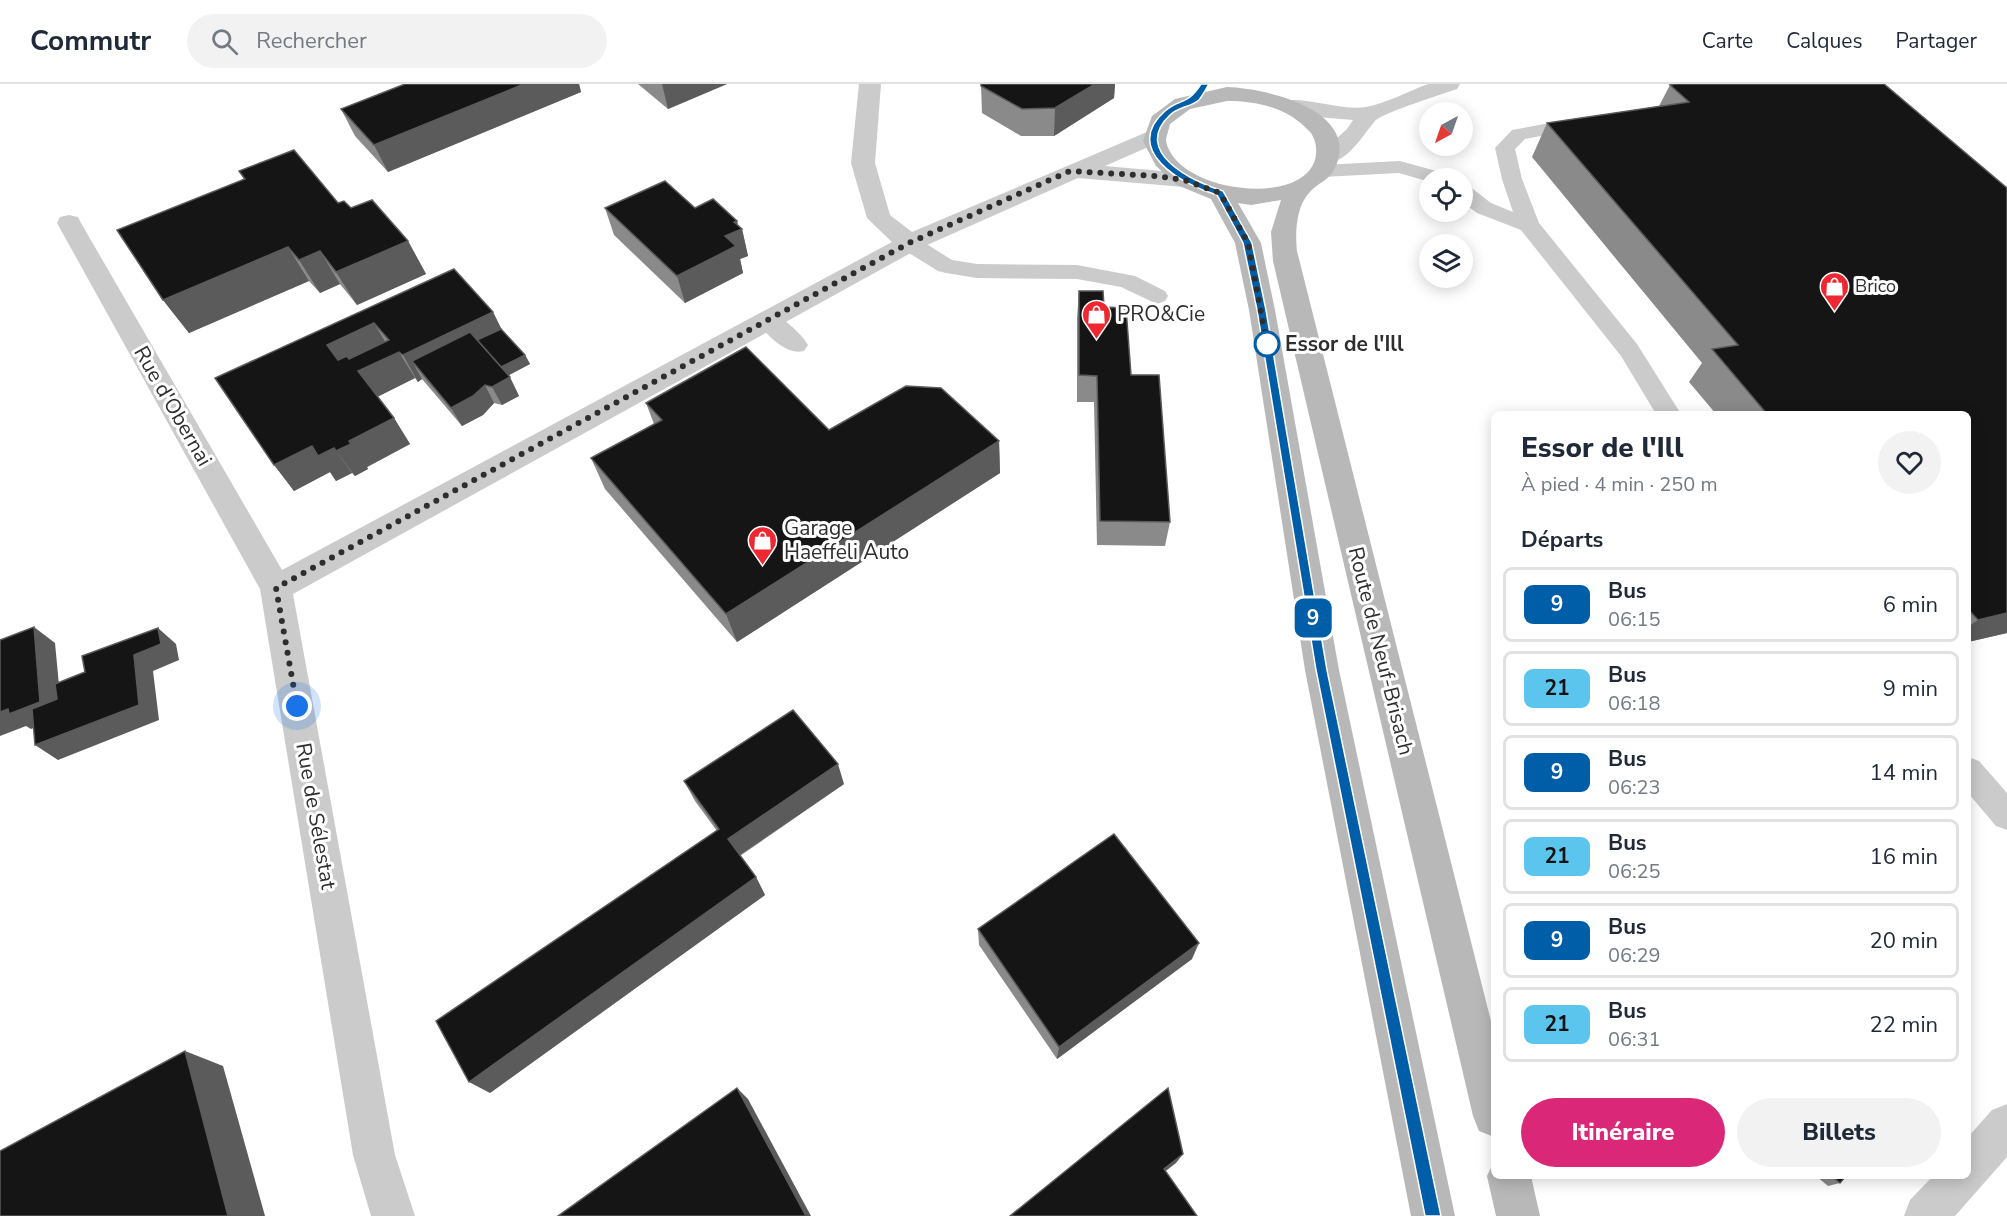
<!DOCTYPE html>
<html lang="fr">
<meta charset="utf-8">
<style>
:root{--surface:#fff;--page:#f2f2f3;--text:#1f2937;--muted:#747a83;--line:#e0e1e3;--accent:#db2777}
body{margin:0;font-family:"Nunito Sans",sans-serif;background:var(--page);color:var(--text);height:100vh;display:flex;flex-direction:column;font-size:22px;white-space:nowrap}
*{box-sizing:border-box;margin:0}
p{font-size:20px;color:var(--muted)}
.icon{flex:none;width:33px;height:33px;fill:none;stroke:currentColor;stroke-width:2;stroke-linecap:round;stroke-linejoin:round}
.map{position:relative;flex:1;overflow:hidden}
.sheet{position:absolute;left:1491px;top:327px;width:480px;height:768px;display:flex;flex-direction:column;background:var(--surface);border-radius:9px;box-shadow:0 3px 15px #0003}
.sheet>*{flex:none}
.badge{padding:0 12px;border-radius:9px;font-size:21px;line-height:39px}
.needle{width:39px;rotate:220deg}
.tools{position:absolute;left:1419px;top:18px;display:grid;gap:12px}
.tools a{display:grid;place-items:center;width:54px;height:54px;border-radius:50%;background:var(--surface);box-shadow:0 3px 15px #0003;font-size:30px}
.you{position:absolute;width:30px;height:30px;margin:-15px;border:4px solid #fff;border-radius:50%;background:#1a73e8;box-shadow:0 0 0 9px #1a73e833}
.map>.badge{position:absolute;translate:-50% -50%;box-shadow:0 0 0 3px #fff}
h2{padding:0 30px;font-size:22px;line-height:54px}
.round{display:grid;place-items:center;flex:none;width:63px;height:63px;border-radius:32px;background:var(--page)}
.summary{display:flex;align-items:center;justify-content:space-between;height:102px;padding:0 30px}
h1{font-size:28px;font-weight:800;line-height:45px}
.primary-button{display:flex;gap:12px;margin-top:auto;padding:12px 30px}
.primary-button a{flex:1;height:69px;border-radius:36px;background:var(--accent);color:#fff;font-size:24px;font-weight:800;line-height:69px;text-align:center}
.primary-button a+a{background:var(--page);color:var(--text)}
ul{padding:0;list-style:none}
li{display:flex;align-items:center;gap:18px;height:75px;margin:0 12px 9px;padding:0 18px;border:3px solid var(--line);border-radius:9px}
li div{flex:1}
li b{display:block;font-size:22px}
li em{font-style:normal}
li .badge{min-width:66px;font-weight:700;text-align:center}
header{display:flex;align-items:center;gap:36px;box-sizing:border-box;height:84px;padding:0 30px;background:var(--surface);border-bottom:2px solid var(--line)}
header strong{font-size:28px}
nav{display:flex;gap:33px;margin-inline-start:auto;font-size:21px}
.search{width:420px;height:54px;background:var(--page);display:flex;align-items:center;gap:15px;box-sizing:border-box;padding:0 21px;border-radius:33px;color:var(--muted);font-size:22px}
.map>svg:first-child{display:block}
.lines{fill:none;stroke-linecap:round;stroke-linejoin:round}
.service{fill:#cbcbcb;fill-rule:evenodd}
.minor{fill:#cbcbcb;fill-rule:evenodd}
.secondary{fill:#b8b8b8;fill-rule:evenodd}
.wall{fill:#8a8a8a}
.shaded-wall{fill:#5b5b5b}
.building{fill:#151515;stroke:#5b5b5b;stroke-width:1.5;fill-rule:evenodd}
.line{fill:#005da8;stroke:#fff;stroke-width:1.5}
.walk{stroke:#2e2e2e;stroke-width:6;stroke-dasharray:0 10.8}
.stop-dot{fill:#fff;stroke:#005da8;stroke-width:3}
.labels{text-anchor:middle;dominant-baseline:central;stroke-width:6;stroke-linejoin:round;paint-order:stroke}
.far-poi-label{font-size:18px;fill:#2e2e2e;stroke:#fff;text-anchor:start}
.poi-label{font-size:21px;fill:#2e2e2e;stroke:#fff;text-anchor:start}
.stop-label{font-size:21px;font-weight:bold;fill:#2e2e2e;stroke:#fff;text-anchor:start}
.street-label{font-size:21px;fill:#2e2e2e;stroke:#fff}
</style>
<header>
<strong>Commutr</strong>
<div class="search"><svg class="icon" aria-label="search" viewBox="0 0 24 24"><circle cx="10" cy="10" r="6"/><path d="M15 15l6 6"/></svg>Rechercher</div>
<nav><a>Carte</a><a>Calques</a><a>Partager</a></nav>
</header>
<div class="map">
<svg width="2007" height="1132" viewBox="0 0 2007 1132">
<rect width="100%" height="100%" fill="#fff"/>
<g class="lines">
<g class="service">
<polygon points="1582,33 1589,35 1592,39 1589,43 1525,55 1515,65 1522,95 1539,139 1637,260 1681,330 1656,330 1621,272 1521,146 1477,129 1462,118 1462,101 1469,102 1491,119 1513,128 1502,95 1495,64 1512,46"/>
<polygon points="1400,77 1447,90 1450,94 1430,94 1430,98 1399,89 1322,93 1315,91 1312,87 1315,83 1322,81"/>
<polygon points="909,152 917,154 952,176 977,180 1077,181 1135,192 1165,207 1168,212 1165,217 1157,220 1121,203 1077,195 977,194 946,189 938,187 901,164 898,159 901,154"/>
<path d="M768 228C782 232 800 248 808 261L804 267C787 272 766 251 756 236L760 230Z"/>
<polygon points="1968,673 1979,677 2007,709 2007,746 1996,742 1968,709"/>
</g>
<g class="minor">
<polygon points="859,0 881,0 875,79 890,131 912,148 1154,45 1162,47 1166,52 1162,57 1105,82 1184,89 1192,91 1196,96 1192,101 1184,103 1078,94 918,165 293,510 395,1071 415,1132 371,1132 353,1071 260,505 57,139 60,133 69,131 78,133 81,139 282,486 892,158 867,134 851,79"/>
<path d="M1428 0H1460L1457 5C1443 10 1382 29 1375 37 1361 53 1345 84 1320 78L1316 73 1347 45 1353 36C1329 34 1306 33 1282 27L1279 22 1282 17C1305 12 1341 27 1366 23 1387 19 1409 7 1428 0Z"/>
<polygon points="2007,1020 2007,1073 1955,1132 1904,1132 1910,1116 1933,1092 1968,1092 1968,1053 1992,1026"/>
</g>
<g class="secondary">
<path d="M1227 3C1265 4 1362 26 1335 84 1329 97 1317 99 1309 109 1296 123 1295 149 1297 167L1494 949V1053L1479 1047 1473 1032 1273 177 1271 148 1281 116 1251 121 1238 119 1261 159 1275 226 1339 586 1455 1132H1411L1305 586 1249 226 1235 159 1211 115 1177 101 1156 82 1143 57 1152 32 1175 15ZM1227 17C1256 17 1286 23 1307 45 1314 51 1317 60 1316 70 1311 125 1176 110 1166 57 1166 53 1169 45 1170 40L1190 25Z"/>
<polygon points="1494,1077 1494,1092 1531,1092 1540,1132 1496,1132 1487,1092"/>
</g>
</g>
<g class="wall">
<polygon points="405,0 579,0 581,8 388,88 355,52 341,25"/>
<polygon points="638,0 727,0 668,25"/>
<polygon points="981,0 1115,0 1114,14 1054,52 1021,52 982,29"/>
<polygon points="1670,1 2007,104 2007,549 1968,558 1968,330 1716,330 1689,298 1702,279 1532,73 1547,39 1659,22"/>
<polygon points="239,87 338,119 351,124 408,157 426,190 357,221 340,200 320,209 309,197 189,249 163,216 244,95"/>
<polygon points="605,124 695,124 737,137 738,141 742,145 748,172 740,175 743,189 685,219 614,151"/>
<polygon points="454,185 493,228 501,245 525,271 530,280 508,291 519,312 502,321 494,319 483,331 462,342 422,295 418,298 415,294 377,313 394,334 410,360 367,383 368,385 355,392 352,389 336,397 330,388 294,407 215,294"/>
<polygon points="1079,207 1104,223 1131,291 1170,438 1165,462 1097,461 1094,318 1077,318 1077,234"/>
<polygon points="646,319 829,346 999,357 1000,389 737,558 605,405 591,374 654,340"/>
<polygon points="684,697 844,700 740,772 756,793 765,811 490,1009 717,747 695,717"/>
<polygon points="978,845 1192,875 1057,975 979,861"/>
<polygon points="1816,1092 1846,1092 1840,1099 1828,1102"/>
</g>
<g class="shaded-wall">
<polygon points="524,0 579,0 581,8 388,88 374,61"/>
<polygon points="662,0 727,0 668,25"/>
<polygon points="1095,0 1115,0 1114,14 1054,52 1055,24"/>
<polygon points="737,137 739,146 742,145 748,172 740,175 743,189 685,219 677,192 725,152 734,138"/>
<polygon points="408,157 426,190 357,221 336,188"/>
<polygon points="288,163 309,197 189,249 163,216"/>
<polygon points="320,167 340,200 320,209 299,176"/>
<polygon points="493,228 506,254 412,277 422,295 418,298 403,271"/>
<polygon points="374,239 390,266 344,288 327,261"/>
<polygon points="399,268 415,294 375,314 358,287"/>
<polygon points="525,271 530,280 504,294 499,284"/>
<polygon points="510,293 519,312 502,321 492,303"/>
<polygon points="485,301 494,319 483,331 462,342 451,324"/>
<polygon points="394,334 410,360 367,383 368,385 355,392 336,367 349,357"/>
<polygon points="999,357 1000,389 737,558 726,530"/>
<polygon points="312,362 334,364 352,389 336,397 330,388 294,407 274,381"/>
<polygon points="2007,529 2007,549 1968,558 1968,543 1978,536"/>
<polygon points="34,543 55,559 62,633 31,645 26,642 0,652 0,628"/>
<polygon points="158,544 176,560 179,576 153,587 159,636 58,676 35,661 134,571"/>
<polygon points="838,680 844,700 737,773 728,755"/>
<polygon points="756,793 765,811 490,1009 469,998"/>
<polygon points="1199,859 1192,875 1057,975 1059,963"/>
<polygon points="185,967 223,982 265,1132 228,1132"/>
<polygon points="737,1004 748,1015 811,1132 806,1132"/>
<polygon points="1183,1070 1176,1079 1158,1093 1164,1085"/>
</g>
<g class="building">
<polygon points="405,0 524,0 374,61 341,25"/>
<polygon points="981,0 1095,0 1055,24 1022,25 981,2"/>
<polygon points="1675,0 1884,0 2007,104 2007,529 1978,536 1968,525 1968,330 1767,330 1712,265 1738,261 1547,39 1689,18 1670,1"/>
<polygon points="294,66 338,119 344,117 351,124 372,116 408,157 336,188 320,167 299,176 288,163 163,216 117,146 245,95 239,87"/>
<polygon points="665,97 695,124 713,115 737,137 734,138 742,145 725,152 736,162 677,192 605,124"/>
<path d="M454 185 493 228 403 271 399 268 358 287 394 334 349 357 351 360 336 367 334 364 318 372 312 362 274 381 215 294ZM374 239 389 256 349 275 347 272 338 276 327 261Z"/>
<polygon points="1079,207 1103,207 1104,223 1126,224 1131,291 1159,291 1170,438 1100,437 1097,292 1079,291"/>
<polygon points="501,245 525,271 501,283 477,256"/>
<polygon points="470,248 510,293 492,303 485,301 473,312 451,324 412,277"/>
<polygon points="746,263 829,346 906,302 941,304 999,357 726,530 591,374 662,336 646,319"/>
<polygon points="34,543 40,618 9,630 8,625 0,628 0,556"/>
<polygon points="158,544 161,560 134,571 139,621 35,661 32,625 57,615 55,600 85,588 82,572"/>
<polygon points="793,626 838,680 728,755 756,793 469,998 436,937 719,745 684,697"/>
<polygon points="1114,750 1199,859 1059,963 978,845"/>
<polygon points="185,967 228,1132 0,1132 0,1067"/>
<polygon points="737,1004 806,1132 558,1132"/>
<polygon points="1168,1004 1183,1070 1164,1085 1197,1132 1010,1132"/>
<polygon points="1832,1092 1846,1092 1840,1099"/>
</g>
<path class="line" d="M1201 0H1209C1206 5 1203 11 1199 16 1191 23 1178 23 1170 31 1131 68 1193 98 1223 107L1252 159 1266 226 1327 586 1441 1132H1425L1316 586 1257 226 1243 159 1217 111C1182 101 1121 66 1165 27 1180 14 1187 22 1201 0Z"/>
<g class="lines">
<polyline class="walk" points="297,622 276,504 909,159 1070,87 1156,92 1184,96 1220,109 1248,159 1269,271 1267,260"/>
</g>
<defs>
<symbol id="shop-pin" viewBox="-11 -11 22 30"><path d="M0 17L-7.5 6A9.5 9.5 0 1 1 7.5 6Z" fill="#ee2731" stroke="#fff"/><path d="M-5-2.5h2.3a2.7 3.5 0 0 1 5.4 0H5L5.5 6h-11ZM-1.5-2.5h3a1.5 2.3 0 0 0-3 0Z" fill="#fff"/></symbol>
</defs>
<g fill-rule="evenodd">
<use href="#shop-pin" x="1818" y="186" width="33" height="45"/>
<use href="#shop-pin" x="1080" y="214" width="33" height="45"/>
<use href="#shop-pin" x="746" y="440" width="33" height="45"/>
</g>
<circle class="stop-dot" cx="1267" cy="260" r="12"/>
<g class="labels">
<g class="far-poi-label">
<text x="1855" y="202">Brico</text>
</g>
<g class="poi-label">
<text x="1117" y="230">PRO&amp;Cie</text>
<text x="784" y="444">Garage<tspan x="784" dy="24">Haeffeli Auto</tspan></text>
</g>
<g class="stop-label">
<text x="1285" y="260">Essor de l'Ill</text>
</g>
<g class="street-label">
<text transform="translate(173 322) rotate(60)">Rue d'Obernai</text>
<text transform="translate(1381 567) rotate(76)">Route de Neuf-Brisach</text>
<text transform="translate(316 732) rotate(80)">Rue de Sélestat</text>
</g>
</g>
</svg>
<div class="tools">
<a><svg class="needle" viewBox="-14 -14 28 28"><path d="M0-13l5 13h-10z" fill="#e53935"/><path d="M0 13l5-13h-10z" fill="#747a83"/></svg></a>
<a><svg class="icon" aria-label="locate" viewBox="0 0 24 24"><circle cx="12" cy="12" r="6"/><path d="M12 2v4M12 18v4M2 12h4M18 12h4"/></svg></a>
<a><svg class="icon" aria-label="layers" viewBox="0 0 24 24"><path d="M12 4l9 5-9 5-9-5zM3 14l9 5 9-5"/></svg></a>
</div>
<div class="you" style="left:297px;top:622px"></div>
<b class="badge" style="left:1313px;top:534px;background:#005da8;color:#fff">9</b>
<section class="sheet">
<div class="summary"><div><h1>Essor de l'Ill</h1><p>À pied · 4 min · 250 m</p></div><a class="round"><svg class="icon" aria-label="heart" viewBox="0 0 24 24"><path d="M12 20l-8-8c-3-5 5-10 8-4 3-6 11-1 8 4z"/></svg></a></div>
<h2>Départs</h2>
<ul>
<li><span class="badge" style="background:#005da8;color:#fff">9</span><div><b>Bus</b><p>06:15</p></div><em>6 min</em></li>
<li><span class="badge" style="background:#5cc5ed;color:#111">21</span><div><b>Bus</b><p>06:18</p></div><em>9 min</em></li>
<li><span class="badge" style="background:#005da8;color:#fff">9</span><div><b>Bus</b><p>06:23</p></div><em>14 min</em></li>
<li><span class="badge" style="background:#5cc5ed;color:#111">21</span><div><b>Bus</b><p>06:25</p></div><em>16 min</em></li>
<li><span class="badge" style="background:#005da8;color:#fff">9</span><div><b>Bus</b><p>06:29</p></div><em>20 min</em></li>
<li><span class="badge" style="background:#5cc5ed;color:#111">21</span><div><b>Bus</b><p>06:31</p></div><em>22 min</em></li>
</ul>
<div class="primary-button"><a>Itinéraire</a><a>Billets</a></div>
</section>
</div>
